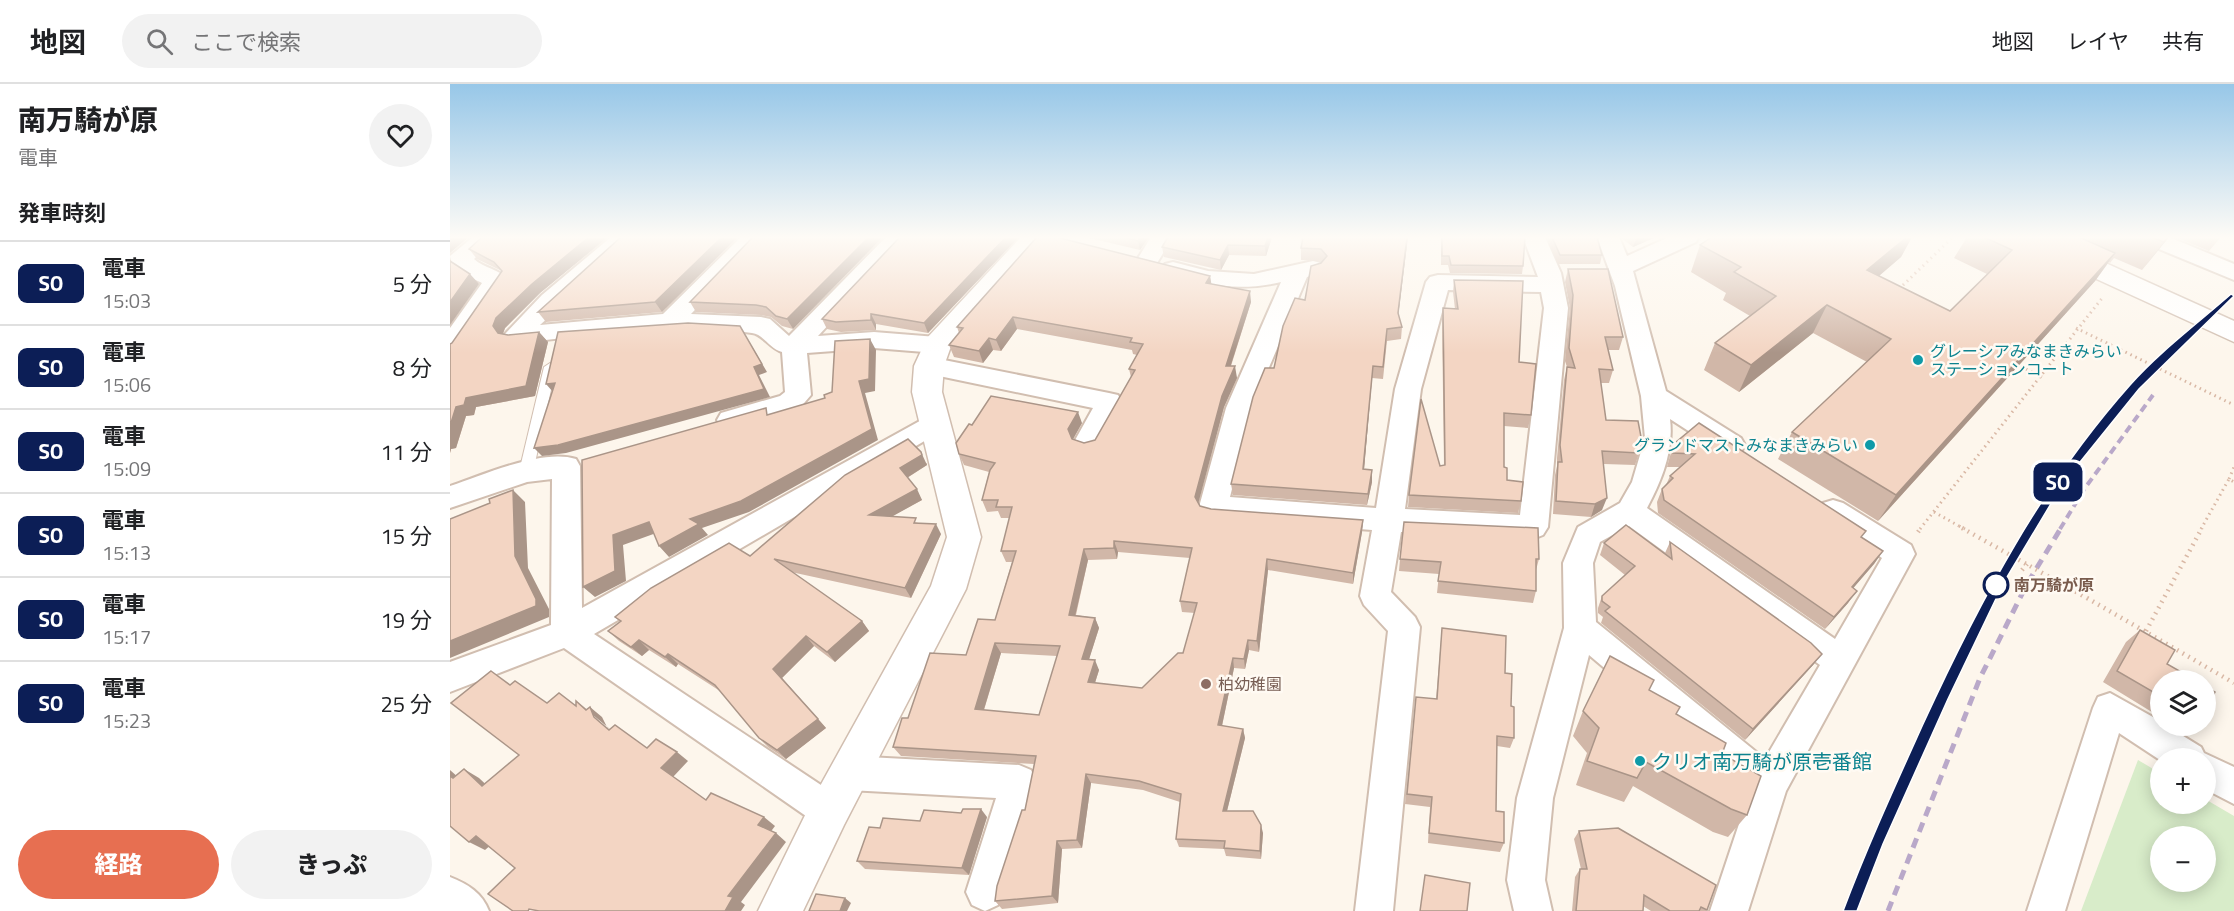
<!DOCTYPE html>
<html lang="ja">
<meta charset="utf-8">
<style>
:root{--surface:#fff;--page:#f2f2f2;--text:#202124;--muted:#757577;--line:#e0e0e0;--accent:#e76f51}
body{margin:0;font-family:"Titillium Web","Noto Sans JP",sans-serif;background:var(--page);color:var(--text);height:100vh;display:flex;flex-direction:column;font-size:22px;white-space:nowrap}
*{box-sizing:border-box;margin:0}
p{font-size:20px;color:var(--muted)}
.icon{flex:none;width:33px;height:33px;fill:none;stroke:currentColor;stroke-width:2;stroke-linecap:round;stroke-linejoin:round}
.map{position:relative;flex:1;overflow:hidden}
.sheet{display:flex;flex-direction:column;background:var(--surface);width:450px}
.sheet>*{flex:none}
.badge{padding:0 12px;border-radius:9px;font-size:21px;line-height:39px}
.controls{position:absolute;left:1700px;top:586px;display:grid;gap:12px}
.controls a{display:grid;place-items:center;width:66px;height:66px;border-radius:50%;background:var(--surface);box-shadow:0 3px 15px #0003;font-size:30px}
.map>.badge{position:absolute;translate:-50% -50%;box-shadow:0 0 0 3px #fff}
h2{padding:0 18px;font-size:22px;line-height:54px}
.round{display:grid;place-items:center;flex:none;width:63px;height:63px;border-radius:32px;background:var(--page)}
.overview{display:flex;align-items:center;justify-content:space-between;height:102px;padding:0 18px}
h1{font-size:28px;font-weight:800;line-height:45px}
.button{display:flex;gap:12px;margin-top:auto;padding:12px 18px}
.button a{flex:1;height:69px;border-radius:36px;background:var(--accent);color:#fff;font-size:24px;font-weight:800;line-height:69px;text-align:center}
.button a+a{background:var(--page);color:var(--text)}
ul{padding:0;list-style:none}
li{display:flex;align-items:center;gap:18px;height:84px;padding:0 18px;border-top:2px solid var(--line)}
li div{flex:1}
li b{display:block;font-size:22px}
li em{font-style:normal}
li .badge{min-width:66px;font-weight:700;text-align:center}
header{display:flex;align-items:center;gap:36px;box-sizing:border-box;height:84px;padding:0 30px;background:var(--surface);border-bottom:2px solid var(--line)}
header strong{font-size:28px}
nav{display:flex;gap:33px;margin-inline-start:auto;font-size:21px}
.search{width:420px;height:54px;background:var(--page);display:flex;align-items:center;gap:15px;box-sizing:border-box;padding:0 21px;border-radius:33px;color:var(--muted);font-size:22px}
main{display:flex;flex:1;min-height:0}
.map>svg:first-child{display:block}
.green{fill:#d8ecc9;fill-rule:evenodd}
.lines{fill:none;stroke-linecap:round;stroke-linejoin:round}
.service-casing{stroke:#d1beb0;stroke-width:2}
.minor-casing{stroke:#d1beb0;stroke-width:4}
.tertiary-casing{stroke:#d1beb0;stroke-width:3}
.path-far1{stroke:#d9b8a5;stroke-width:3;stroke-dasharray:1.5 4;stroke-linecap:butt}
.path{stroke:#d9b8a5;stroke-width:4.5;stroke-dasharray:1.5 5;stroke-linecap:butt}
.service{fill:#fff;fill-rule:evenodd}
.minor{fill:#fff;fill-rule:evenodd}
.tertiary{fill:#fff;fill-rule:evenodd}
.rail-far1{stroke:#b9a8c9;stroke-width:4;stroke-dasharray:8 5;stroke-linecap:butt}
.rail{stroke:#b9a8c9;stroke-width:5;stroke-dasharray:10 7;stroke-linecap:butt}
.path-bridge-far1{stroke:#d9b8a5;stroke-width:3;stroke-dasharray:1.5 4;stroke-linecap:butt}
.path-bridge{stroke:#d9b8a5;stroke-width:4.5;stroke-dasharray:1.5 5;stroke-linecap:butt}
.wall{fill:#d1b7a8;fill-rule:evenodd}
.shaded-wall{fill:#aa9588}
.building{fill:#f3d5c3;stroke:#aa9588;stroke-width:1.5;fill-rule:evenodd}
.line{fill:#0c1e56;stroke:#fff;stroke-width:1.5}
.culture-dot{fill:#0f9aa8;stroke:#fffaf3;stroke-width:2}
.stop-dot{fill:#fff;stroke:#0c1e56;stroke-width:3}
.education-dot{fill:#8d6e63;stroke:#fffaf3;stroke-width:2}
.labels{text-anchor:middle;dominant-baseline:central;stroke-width:5;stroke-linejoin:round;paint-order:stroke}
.culture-label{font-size:16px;fill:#0d838f;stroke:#fffaf3;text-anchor:start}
.stop-label{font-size:16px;font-weight:bold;fill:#7a5c4d;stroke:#fffaf3;text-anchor:start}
.education-label{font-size:16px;fill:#785e54;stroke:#fffaf3;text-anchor:start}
.near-culture-label{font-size:20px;fill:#0d838f;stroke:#fffaf3;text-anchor:start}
</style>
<header>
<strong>地図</strong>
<div class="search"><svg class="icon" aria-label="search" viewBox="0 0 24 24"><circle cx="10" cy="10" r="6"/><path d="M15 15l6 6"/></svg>ここで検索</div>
<nav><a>地図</a><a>レイヤ</a><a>共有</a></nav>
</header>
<main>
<section class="sheet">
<div class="overview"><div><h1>南万騎が原</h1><p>電車</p></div><a class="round"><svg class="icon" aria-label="heart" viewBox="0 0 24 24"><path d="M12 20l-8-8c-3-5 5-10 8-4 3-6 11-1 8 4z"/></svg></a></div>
<h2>発車時刻</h2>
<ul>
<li><span class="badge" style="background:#0c1e56;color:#fff">SO</span><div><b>電車</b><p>15:03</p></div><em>5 分</em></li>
<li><span class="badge" style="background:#0c1e56;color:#fff">SO</span><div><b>電車</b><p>15:06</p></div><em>8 分</em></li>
<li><span class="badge" style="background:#0c1e56;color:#fff">SO</span><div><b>電車</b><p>15:09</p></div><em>11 分</em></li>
<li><span class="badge" style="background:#0c1e56;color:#fff">SO</span><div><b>電車</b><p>15:13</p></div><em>15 分</em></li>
<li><span class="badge" style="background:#0c1e56;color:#fff">SO</span><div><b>電車</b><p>15:17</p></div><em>19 分</em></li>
<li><span class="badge" style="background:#0c1e56;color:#fff">SO</span><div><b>電車</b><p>15:23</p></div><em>25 分</em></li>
</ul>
<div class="button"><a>経路</a><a>きっぷ</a></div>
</section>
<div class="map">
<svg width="1784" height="827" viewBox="0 0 1784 827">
<rect width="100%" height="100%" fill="#fdf6ec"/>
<path class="green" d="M1688 676 1710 689V720H1755V715L1784 732V827H1631ZM1710 753H1755V798H1710Z"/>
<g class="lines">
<defs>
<polygon id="service" points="100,279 106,283 83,388 76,393 69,388 94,283"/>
<g id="minor">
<path d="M23 153H48L24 175C33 184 50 185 58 196L9 268 0 270V244L32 199C20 193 2 187 0 172Z"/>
<path d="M161 153H186L90 241 213 230 291 153H315L241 230 311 233 320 235 339 252 436 153H460L368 252 424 248 487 253 496 255 499 261 496 267 487 269 424 264 357 269 361 311 348 326 280 346 271 343 267 336 271 329 330 312 335 308 332 268C320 265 313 250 302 249 225 237 143 252 66 259L57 257 54 251 92 211Z"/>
<polygon points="701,153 723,153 704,184 688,184 685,179"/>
<path d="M1073 153H1095L1111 189 1118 224 1098 443 1093 451 1083 455 951 448 941 508 965 533 970 543 943 827H905L938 547 914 521 910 512 922 446 763 434 753 431 749 423 776 324 831 198C789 208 757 201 715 190L711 185 715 180 723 178 758 187 804 190 863 177 871 179 875 184 871 189 857 193 802 324 780 413 926 424 945 305 976 198 980 193 988 191 1088 193ZM998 206 1091 208 1094 224 1070 431 955 425 971 305Z"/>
<path d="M1147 153H1169L1177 172 1219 153H1249L1246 158 1183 187 1216 307 1291 354 1295 361 1291 368 1281 371 1271 368 1220 335C1224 366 1212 396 1197 424L1385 555 1432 474 1373 435 1369 427 1373 419 1383 416 1393 419 1461 461 1465 470 1336 707 1298 827H1260L1300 707 1139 571 1103 714 1095 796 1102 827H1064L1057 796 1067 714 1114 544 1113 479 1128 443 1170 419 1182 398 1195 354 1191 312 1165 202ZM1179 442 1370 581 1315 675 1146 538 1143 479 1150 458Z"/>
<polygon points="1689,153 1719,153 1784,180 1784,196 1692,158"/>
<polygon points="479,273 659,309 668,311 672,318 648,365 638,368 628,365 624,358 643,324 470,288 466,282 470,276"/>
<path d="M486 328 495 331 499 338 495 345 144 550 392 715 397 727 392 739 379 745 366 739 114 564 0 608V578L101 541 102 395 77 398 0 424V402C33 391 93 364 126 375L130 382 132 524Z"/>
<polygon points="1660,609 1710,637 1710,642 1717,642 1751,663 1754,669 1784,683 1784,720 1755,705 1755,675 1710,676 1669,649 1615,827 1577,827 1643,624 1648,613"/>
<polygon points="399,672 569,681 581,686 587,698 548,821 535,827 522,821 516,808 546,714 399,706 387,701 381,689 387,677"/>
<path d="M0 793C18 800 32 809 39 827H0Z"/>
</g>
<g id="tertiary">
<polygon points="571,153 598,153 500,265 494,282 492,308 531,453 516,505 394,741 353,827 308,827 364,713 481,502 497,453 462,308 464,282 477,254"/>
<polygon points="1564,153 1598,153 1784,237 1784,258 1568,159"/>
</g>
</defs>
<use href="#service" class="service-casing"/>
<use href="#minor" class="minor-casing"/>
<use href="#tertiary" class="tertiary-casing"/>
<g class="path-far1">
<polyline points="1449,205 1503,153"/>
<polyline points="1626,244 1784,321"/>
<polyline points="1566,280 1592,293"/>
<polyline points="1779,395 1784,383"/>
<polyline points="1484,428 1509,442"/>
<polyline points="1470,445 1653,213"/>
<polyline points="1751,445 1779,395 1784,398"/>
</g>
<g class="path">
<polyline points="1468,448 1471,444"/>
<polyline points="1572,486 1577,480"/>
<polyline points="1637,514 1784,599"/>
<polyline points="1696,547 1752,444"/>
</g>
<use href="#service" class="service"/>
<use href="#minor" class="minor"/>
<use href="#tertiary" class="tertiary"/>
<g class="rail-far1">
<polyline points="1579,445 1610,395 1685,302"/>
<polyline points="1610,445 1635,404 1703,311"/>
</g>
<g class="rail">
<polyline points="1401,827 1426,758 1549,495 1580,444"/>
<polyline points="1438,827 1530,594 1577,500 1611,444"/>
</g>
<polyline class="path-bridge-far1" points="1509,442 1515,445"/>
<polyline class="path-bridge" points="1512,444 1637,514"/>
</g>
<g class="wall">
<polygon points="32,153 158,153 90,209 55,244 53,250 58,251 89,248 98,258 85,312 26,323 24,331 16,332 6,364 1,365 0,369 0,260 2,259 52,187 27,175 19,165"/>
<polygon points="171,153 288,153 212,228 96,238 88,228"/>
<polygon points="303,153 343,245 332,242 321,233 311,231 246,228 240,218"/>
<polygon points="450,153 569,153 478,249 426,240 426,246 391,248 377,245 372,235"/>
<polygon points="635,153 699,153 690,166"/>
<polygon points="718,153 822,153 816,172 779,171 771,186 714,173 712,163"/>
<polygon points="853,153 958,153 948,231 952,243 951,255 937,257 933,295 922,294 914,386 922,386 922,398 917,421 783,411 781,400 824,284 872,178 872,177 851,176 851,164"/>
<polygon points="991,153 1075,153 1073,182 1072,190 1000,189 998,181 991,181"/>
<polygon points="1097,153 1147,153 1152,171 1150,180 1108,180"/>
<polygon points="1170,153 1206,153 1183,163"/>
<polygon points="1262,153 1462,153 1451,173 1429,192 1500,227 1537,190 1504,174 1517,153 1719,153 1692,186 1664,174 1660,179 1659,178 1645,197 1428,437 1328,375 1342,348 1417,278 1363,249 1289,308 1254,286 1265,259 1300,232 1273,216 1276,209 1241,188 1250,161"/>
<polygon points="1725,153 1771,153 1759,167"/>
<polygon points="1118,185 1173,253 1169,266 1158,266 1163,286 1159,299 1151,299 1156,336 1189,369 1185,381 1154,380 1152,426 1141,433 1103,430 1105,391 1107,382 1107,374 1114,296 1117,283 1115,277 1120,224 1115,198"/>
<path d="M760 192 761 200 801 218 781 282 787 294 774 323 748 419 750 422 761 425 913 436 912 448 903 500 818 486 809 568 799 566 795 585 784 584 772 642 793 645 795 654 777 727 813 749 811 775 776 772 774 765 729 763 726 755 730 718 693 706 641 699 632 764 612 765 608 819 552 825 545 817 575 726 584 680 451 672 443 663 458 634 516 571 545 536 562 478H556L551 467 559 434H551L548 427 537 428 532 416 539 388 514 381 509 370 522 341 632 339 623 355 634 359 645 356 681 293 679 285 687 271 683 270 682 266 567 245 551 267 543 266 533 279 504 273 499 261 509 249 507 243ZM668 468 740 474 730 517 732 528 745 529 733 569 692 604 645 599 649 586 639 575 649 544 645 534 626 531 638 476 667 475ZM551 569 607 572 589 631 534 626Z"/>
<polygon points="1004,196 1069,278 1081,331 1078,344 1054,342 1054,383 1057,396 1071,417 1068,429 958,423 959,411 990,382 994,382 992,237 993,224 1005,225 1003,208"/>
<polygon points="1225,359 1411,453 1433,467 1424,480 1403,504 1398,519 1375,545 1208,429 1207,418 1212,405 1216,401 1220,392 1230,383 1217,383 1220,372"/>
<polygon points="477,379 477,381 457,394 472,416 442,432 469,439 491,450 461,514 341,488 412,537 419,547 385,578 364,562 332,594 376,644 336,675 318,663 309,654 270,607 228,580 226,583 199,566 192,572 169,557 158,547 170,538 165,533 300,472"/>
<polygon points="1220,458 1372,570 1363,581 1295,656 1151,539 1153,533 1148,529 1148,524 1152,512 1175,491 1150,471 1154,459 1215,469"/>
<polygon points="950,475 1089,475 1086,486 1086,507 1083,519 987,509 989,490 949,487"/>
<polygon points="992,544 1055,589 1061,622 1064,654 1060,664 1047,662 1046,727 1054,759 1050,768 978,759 980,723 955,720 965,624 986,615"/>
<polygon points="1690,546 1717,580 1710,597 1710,633 1653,598 1676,558"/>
<polygon points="1133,627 1226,630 1272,670 1297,731 1278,753 1263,748 1183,702 1174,718 1126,701 1137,669 1123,652"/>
<polygon points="1725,642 1743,642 1735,648"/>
<polygon points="537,733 519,791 415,785 407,777 430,744 470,737"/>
<polygon points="1129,747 1257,826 1256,827 1201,827 1193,822 1193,827 1122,827 1125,793 1130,785 1131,785 1124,755"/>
</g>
<g class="shaded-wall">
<polygon points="0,153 19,153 0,169"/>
<polygon points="139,153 158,153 90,209 55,244 52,252 48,249 43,242 46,234 82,200"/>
<polygon points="272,153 288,153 212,228 205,218"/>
<polygon points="419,153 433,153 343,245 337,235"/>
<polygon points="556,153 569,153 478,249 474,239"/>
<polygon points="691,153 699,153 690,166 688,157"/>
<polygon points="818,153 822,153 816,172 815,162"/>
<polygon points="957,153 958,153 947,241 948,229"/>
<polygon points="1189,153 1206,153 1183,163 1186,155"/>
<polygon points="1457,153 1462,153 1451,173 1403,214 1417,186"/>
<polygon points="1718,153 1719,153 1692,186 1714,158"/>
<polygon points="778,161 779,171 771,186 770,176"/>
<polygon points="1665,169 1645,197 1428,437 1446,411"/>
<polygon points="20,190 29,200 0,241 0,218"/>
<polygon points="760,192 762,203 756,199"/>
<polygon points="800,207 801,218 777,293 776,282"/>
<polygon points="1377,221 1363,249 1289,308 1301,281"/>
<polygon points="421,230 426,240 426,246 421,236"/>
<polygon points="563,233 567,245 551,267 546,256"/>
<polygon points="290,242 317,288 309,291 320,313 116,369 92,372 84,364 304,283"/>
<polygon points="89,248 98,258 85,312 26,323 24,331 16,332 6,364 1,365 0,369 0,342 6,323"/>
<polygon points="539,254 543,266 533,279 529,267"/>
<polygon points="420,255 426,266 425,307 415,309 428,356 299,428 252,444 258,451 219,473 209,462 240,435 409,297"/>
<polygon points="785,282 787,294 774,323 747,424 745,413 772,312"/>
<polygon points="923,282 922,294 913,397 913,385"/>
<polygon points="105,299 103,308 96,300"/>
<polygon points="628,328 632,339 622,357 618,345"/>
<polygon points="471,368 477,381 455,395 450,384"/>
<polygon points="922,386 922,398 917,421 918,410"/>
<polygon points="467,405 472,416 425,442 419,431"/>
<polygon points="63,406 75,418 78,484 99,525 99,533 0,574 0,557 65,472"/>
<polygon points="1157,414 1152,426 1141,433 1145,420"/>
<polygon points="913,436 912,448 903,500 903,489"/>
<polygon points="199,438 209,448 173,461 176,497 145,513 133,503 163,451"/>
<polygon points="486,440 491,450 461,514 455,504"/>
<polygon points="664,457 668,468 667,475 664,464"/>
<polygon points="634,465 638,476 623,541 619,531"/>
<polygon points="1433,467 1424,480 1393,516 1402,503"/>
<polygon points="817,475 818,486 809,568 807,557"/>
<polygon points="1407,507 1398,519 1375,545 1384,533"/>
<polygon points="645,534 649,544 636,585 632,575"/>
<polygon points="412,537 419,547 385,578 377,568"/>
<polygon points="356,552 364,562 332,594 376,644 336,675 327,666 323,585"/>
<polygon points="189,556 199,566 192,572 181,563"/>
<polygon points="798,556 799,566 795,585 794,575"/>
<polygon points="545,559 551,569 531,635 525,625"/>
<polygon points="218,570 228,580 226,583 215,573"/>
<polygon points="1372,570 1363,581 1295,656 1303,645"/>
<polygon points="783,574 784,584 770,651 768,641"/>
<polygon points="645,576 649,586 642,608 638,598"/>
<polygon points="126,617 143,630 140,623 152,633 157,643 172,655"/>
<polygon points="793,645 795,654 775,735 773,727"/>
<polygon points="227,668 238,677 223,693 211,684"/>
<polygon points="14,685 29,694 47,711 32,702"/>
<polygon points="0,686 19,703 3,694 0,692"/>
<polygon points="636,690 641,699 632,764 627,756"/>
<polygon points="531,725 537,733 519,791 512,784"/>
<polygon points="314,733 325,742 319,750 308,741"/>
<polygon points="811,741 813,749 811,775 810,767"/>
<polygon points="326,749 336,758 291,818 295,821 291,827 275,827 278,812"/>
<polygon points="26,752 42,760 35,766 19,758"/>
<polygon points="607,757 612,765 608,819 602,812"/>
<polygon points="395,814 401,819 397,827 390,827"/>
</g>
<g class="building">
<polygon points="32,153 139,153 82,200 46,234 43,242 48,249 58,251 89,248 76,302 16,314 14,321 6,323 0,342 0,260 2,259 52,187 44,178 19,165"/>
<polygon points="171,153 272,153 205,218 88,228"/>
<polygon points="303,153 419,153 337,235 326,232 316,223 306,221 240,218"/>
<polygon points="450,153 556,153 474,239 421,230 421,236 386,238 372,235"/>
<path d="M587 153H606L760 192 756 199 800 207 776 282H785L772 312 745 413 750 422 761 425 913 436 903 489 817 475 807 557 798 556 794 575 783 574 768 641 793 645 773 727H803L811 741 810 767 774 764 775 757 726 755 731 710 689 697 636 690 627 756 607 757 602 812 545 817 547 802 572 726H575L586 672 443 663 452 634H458L480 569 516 571 528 535 545 536 566 467H551L562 423H546L548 416H532L540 386 545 379 509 370 506 359 519 340 522 341 541 312 628 328 618 345 622 355 634 359 645 356 685 286 679 285 693 260 680 258 682 254 563 233 546 256 539 254 529 267 499 261 513 244 507 243ZM664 457 742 464 730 517 747 519 733 569H728L692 604 638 598 645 576 632 575 645 534 619 531 634 465 664 464ZM545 559 610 562 589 631 525 625Z"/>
<polygon points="673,153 691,153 688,157"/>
<polygon points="718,153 818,153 815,162 778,161 770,176 712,163"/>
<polygon points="853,153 957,153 948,229 952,243 937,245 933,283 923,282 913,385 922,386 918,410 781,400 803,313 815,284 824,284 833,242 845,214 855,216 861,182 871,179 877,172 871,165 851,164"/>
<polygon points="992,153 1075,153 1073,182 1001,181 999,172 992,172"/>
<polygon points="1102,153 1147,153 1152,171 1110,171"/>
<polygon points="1262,153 1457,153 1417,186 1500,227 1562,166 1534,153 1629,153 1665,169 1446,411 1342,348 1441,255 1377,221 1301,281 1265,259 1326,212 1284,188 1291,183 1250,161"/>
<polygon points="1701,153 1718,153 1714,158"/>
<polygon points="0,177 20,190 0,218"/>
<polygon points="1118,185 1158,185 1173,253 1155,253 1163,286 1149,285 1156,336 1188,337 1192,358 1189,369 1152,367 1157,414 1145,420 1106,417 1108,378 1112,378 1110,361 1117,283 1125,284 1119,264 1123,211"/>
<polygon points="1004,196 1073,197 1069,278 1086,280 1081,331 1054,329 1054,383 1057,384 1057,396 1073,398 1071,417 959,411 971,315 990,382 995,381 993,224 1008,225"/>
<polygon points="238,239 290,242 312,280 304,283 314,305 108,361 84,364 105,299 96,300 108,248"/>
<polygon points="420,255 419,295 409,297 422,345 291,417 240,435 249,440 209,462 199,438 163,451 165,487 133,503 132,376 316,324 317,331 375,314 374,311 382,308 385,257"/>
<polygon points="1249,339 1416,447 1411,453 1433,467 1402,503 1407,507 1384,533 1214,416 1212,405 1223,394 1220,392 1245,370 1223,369 1225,359"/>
<polygon points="458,355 471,368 472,371 450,384 467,405 419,431 466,434 464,439 486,440 455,504 324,475 412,537 377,568 356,552 323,585 368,635 327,666 309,654 265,601 218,570 215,573 189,556 181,563 158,547 171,537 165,533 201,504 279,459 300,472 395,391"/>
<polygon points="63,406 65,472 86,515 86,522 0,557 0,435 40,419 39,415"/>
<polygon points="954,438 1088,444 1089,475 1086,475 1086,507 988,497 991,478 950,475"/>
<polygon points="1176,441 1222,475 1220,458 1361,559 1372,570 1303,645 1155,527 1160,523 1152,517 1152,512 1185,482 1154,459"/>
<polygon points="992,544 1056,552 1055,589 1062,590 1061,622 1064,623 1064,654 1047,652 1046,727 1054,728 1054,759 979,749 982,713 957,710 966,613 987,615"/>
<polygon points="1690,546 1725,566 1717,580 1747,597 1710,597 1710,612 1667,587"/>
<polygon points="1160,572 1204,596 1199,606 1230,623 1226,630 1276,659 1272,670 1311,692 1297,731 1281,725 1196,678 1187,694 1137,677 1149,644 1133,627"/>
<polygon points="41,587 60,601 65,597 97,619 109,609 126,622 126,617 136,626 140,623 144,633 159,646 165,641 197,664 206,655 227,668 211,684 256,716 261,709 314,733 308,741 326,749 278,812 283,813 275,827 89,827 79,825 78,827 63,827 38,810 65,784 26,752 19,758 0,742 0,692 3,694 14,685 32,702 69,671 1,619"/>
<polygon points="1755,602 1765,608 1755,629"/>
<polygon points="513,725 531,725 512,784 407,777 419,743 430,744 433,734 470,737 474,726 511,729"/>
<polygon points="1168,744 1266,801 1257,826 1251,823 1249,827 1220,827 1194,811 1193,827 1126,827 1130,785 1137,785 1129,747"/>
<polygon points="975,791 1020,799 1017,827 970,827"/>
<polygon points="366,810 395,814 390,827 359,827"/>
</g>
<linearGradient id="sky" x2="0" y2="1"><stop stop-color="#97c7e8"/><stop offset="0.57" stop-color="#fefbf6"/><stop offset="1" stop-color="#fefbf6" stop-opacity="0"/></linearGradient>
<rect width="1784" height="269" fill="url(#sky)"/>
<path class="line" d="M1781 210 1784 212 1689 305 1614 398 1554 498 1498 615 1433 760 1407 827H1393C1417 763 1445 702 1473 640 1529 518 1591 401 1680 301 1709 268 1748 239 1781 210Z"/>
<g class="culture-dot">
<circle cx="1468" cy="276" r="6"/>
<circle cx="1420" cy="361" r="6"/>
<circle cx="1190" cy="677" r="6"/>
</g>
<circle class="stop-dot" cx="1546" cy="501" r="12"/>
<circle class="education-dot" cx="756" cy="600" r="6"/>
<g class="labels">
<g class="culture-label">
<text x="1480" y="267">グレーシアみなまきみらい<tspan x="1480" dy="18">ステーションコート</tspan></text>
<text x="1408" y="361" text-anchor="end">グランドマストみなまきみらい</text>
</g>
<g class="stop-label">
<text x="1564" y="501">南万騎が原</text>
</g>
<g class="education-label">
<text x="768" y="600">柏幼稚園</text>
</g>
<g class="near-culture-label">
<text x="1202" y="677">クリオ南万騎が原壱番館</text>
</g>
</g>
</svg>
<div class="controls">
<a><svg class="icon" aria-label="layers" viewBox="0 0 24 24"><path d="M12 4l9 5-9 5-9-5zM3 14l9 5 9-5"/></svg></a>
<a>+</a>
<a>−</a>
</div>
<b class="badge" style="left:1608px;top:398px;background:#0c1e56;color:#fff">SO</b>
</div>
</main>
